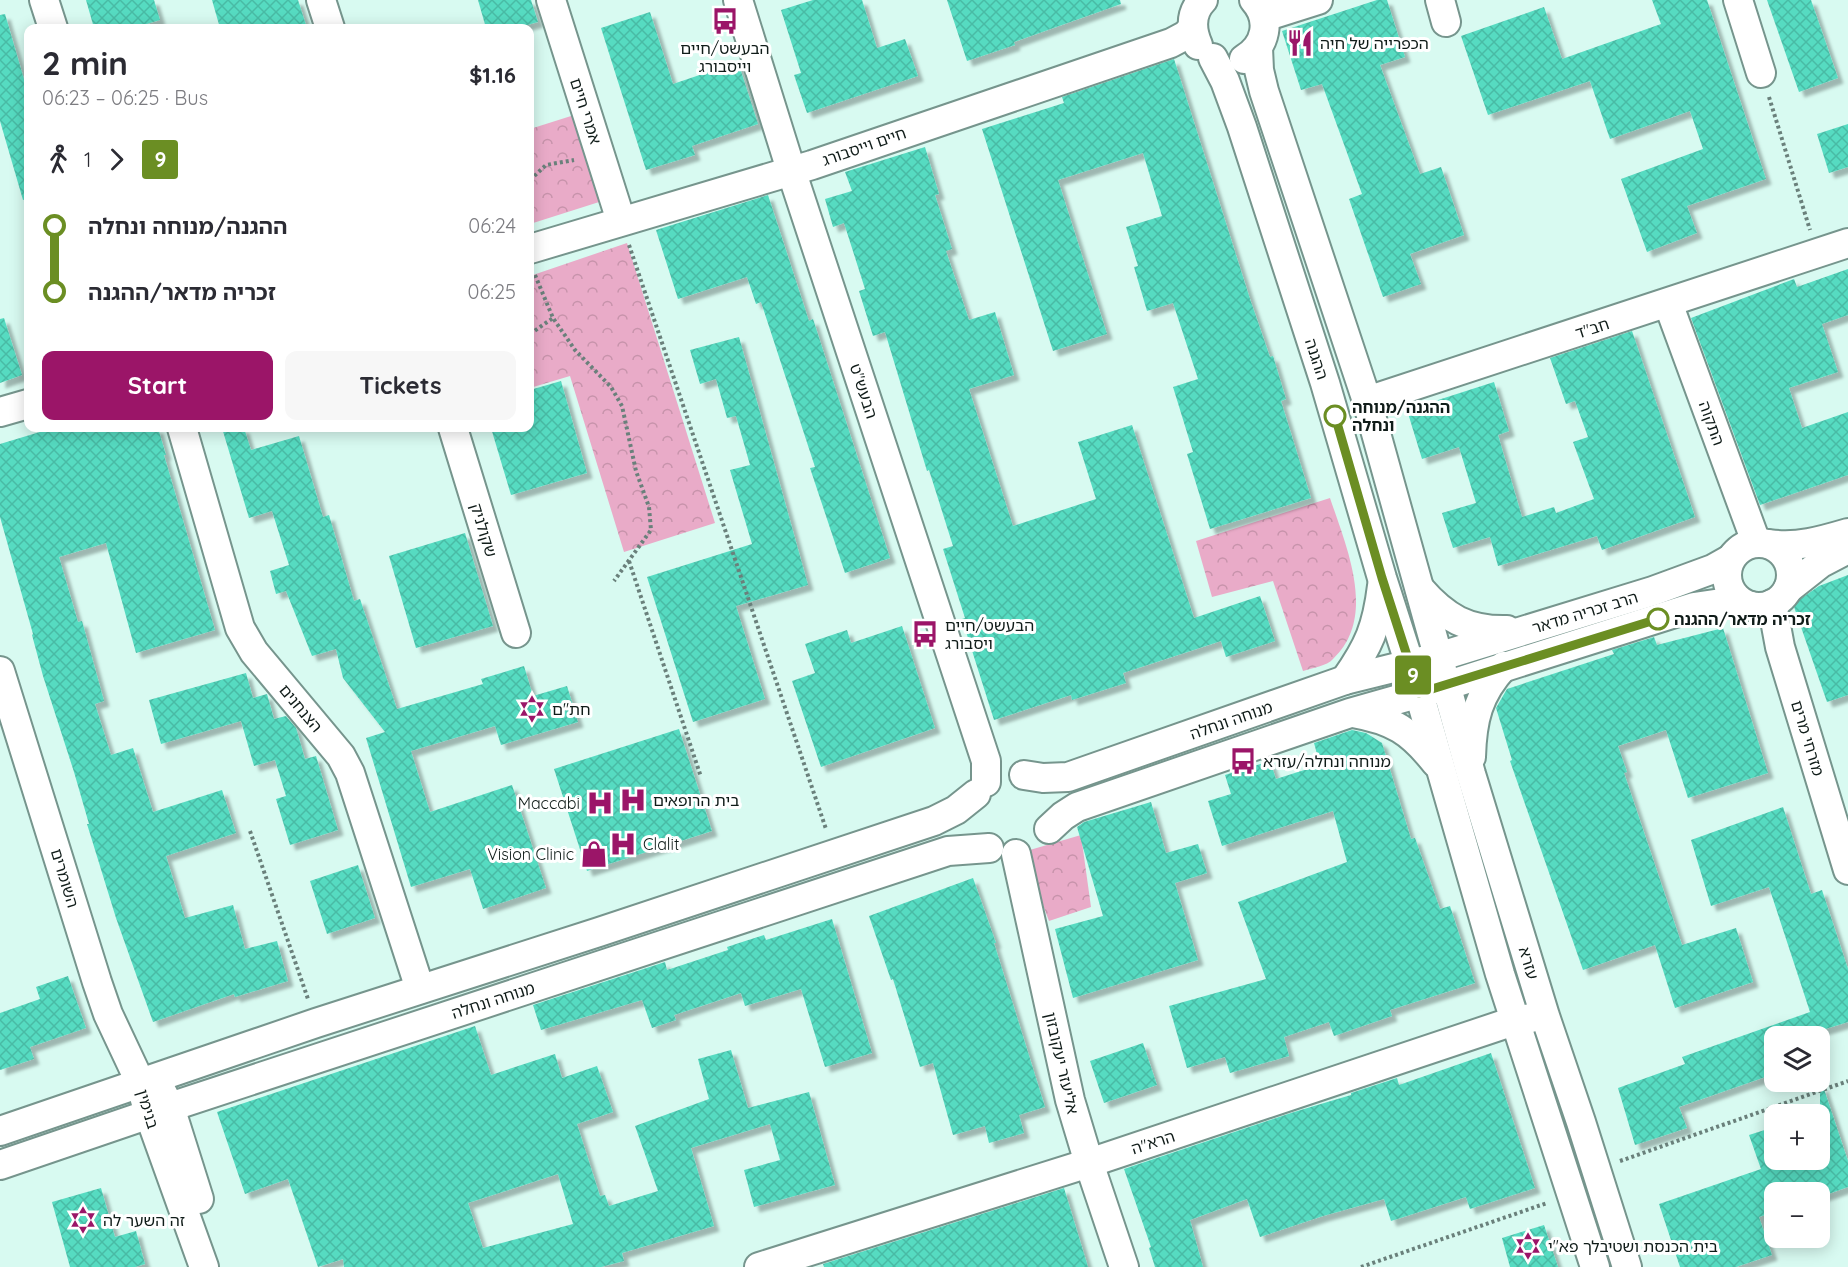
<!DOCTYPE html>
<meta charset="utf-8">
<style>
:root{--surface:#fff;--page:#f7f7f7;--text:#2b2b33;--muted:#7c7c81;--accent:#9b1568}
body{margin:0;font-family:Quicksand,"Noto Sans Hebrew",sans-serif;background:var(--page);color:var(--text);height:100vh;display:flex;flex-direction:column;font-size:22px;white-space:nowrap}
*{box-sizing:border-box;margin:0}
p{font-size:20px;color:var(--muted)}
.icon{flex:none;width:33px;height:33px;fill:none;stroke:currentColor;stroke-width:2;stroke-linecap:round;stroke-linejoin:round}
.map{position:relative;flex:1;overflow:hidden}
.side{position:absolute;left:24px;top:24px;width:510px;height:408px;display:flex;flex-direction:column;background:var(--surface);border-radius:12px;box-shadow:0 3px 15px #0003}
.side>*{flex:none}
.badge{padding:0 12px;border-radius:4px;font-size:21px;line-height:39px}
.buttons{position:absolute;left:1764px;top:1026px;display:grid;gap:12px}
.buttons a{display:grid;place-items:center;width:66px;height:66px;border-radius:12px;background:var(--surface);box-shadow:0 3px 15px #0003;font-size:30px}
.map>.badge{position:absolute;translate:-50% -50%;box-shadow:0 0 0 3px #fff}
.legs{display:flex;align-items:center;gap:9px;height:66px;padding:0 18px;font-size:20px}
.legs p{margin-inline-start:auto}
.overview{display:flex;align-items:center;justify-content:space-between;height:102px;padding:0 18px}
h1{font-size:33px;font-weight:700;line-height:45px}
.button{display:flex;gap:12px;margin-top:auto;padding:12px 18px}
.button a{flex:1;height:69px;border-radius:12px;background:var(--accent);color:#fff;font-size:24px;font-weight:700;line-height:69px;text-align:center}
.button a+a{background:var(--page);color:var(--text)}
ul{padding:0 18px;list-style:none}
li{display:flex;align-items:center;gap:21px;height:66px;font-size:22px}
li i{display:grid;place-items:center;width:9px;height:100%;margin:0 8px;background:currentColor}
li i::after{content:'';width:15px;height:15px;margin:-8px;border:4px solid;border-radius:50%;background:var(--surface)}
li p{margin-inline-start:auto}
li:first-child i{background:linear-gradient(#0000 50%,currentColor 0)}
li:last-child i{background:linear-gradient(currentColor 50%,#0000 0)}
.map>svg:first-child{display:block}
.forest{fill:url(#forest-crowns)}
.building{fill:url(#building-cross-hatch);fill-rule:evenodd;filter:url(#shadow)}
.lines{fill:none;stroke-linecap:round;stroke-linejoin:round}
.minor-casing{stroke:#76958d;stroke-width:32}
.path{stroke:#6a807b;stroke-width:4;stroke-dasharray:3 3;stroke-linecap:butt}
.minor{stroke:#fff;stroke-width:28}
.line-1-casing{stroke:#fff;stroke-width:14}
.line-1{stroke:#6b8e23;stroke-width:9}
.stop-1-dot{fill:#fff;stroke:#6b8e23;stroke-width:3}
.labels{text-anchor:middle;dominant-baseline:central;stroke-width:6;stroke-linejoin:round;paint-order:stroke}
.poi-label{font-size:16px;fill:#101c19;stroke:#fff;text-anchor:start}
.street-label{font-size:16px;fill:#101c19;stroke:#fff}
.stop-label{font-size:16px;font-weight:bold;fill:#101c19;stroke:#fff;text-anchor:start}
</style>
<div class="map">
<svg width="1848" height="1267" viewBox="0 0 1848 1267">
<defs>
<pattern id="forest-crowns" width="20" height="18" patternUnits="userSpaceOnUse" patternTransform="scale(1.5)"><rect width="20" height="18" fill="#e9abc8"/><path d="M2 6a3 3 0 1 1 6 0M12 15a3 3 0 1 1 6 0" fill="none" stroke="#c793ab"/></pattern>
<pattern id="building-cross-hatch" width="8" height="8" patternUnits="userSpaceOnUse" patternTransform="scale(1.5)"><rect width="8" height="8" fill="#56dbc1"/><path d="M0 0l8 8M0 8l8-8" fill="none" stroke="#4abba5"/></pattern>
<filter id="shadow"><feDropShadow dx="5.5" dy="5.5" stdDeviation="1.5" flood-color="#0004"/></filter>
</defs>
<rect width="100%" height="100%" fill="#d8faf1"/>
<g class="forest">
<polygon points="590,110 618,196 530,224 530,129"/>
<polygon points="627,243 715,523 624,552 570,376 530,388 530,276"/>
<path d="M1330 498C1346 546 1378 617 1333 659 1327 666 1312 668 1303 671L1273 581 1212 597 1196 541Z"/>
<polygon points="1081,835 1091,907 1049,921 1023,852"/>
</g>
<g class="building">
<polygon points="86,0 154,0 160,20 133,28 94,28"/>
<polygon points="212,0 298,0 307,28 220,28"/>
<polygon points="478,0 531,0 538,22 516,28 486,28"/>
<polygon points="813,0 862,0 877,48 905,39 918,76 807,113 794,75 801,73 781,10"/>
<polygon points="947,0 1120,0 1121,4 1014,42 1015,45 967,61"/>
<polygon points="1377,0 1387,0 1405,57 1380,65 1420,174 1441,167 1464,235 1410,254 1421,284 1383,297 1349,199 1362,194 1322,84 1301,90 1282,31"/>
<polygon points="1652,0 1707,0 1766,179 1687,206 1697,233 1647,252 1621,179 1703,149 1690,111 1610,139 1590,81 1488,115 1461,36 1544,7 1562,59 1661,24"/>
<polygon points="1767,0 1811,0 1838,78 1799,92"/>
<polygon points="650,12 673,84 738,62 758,124 692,146 695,155 646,170 601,28"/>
<polygon points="5,14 28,93 28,199 23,200 0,121 0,15"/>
<polygon points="1174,59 1250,299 1270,357 1273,356 1286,399 1281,401 1311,498 1210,529 1187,454 1193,452 1173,387 1198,379 1173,303 1147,311 1134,267 1138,266 1126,227 1162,216 1143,153 1058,180 1107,334 1053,351 982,129 1064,103 1062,97"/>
<polygon points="1848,124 1848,167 1829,173 1817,134"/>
<polygon points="925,147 939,194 935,195 952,249 946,251 969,320 995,312 1014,375 969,389 1013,526 1096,499 1078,442 1132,425 1194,618 1260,596 1275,641 1226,657 1221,641 1123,673 1126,683 1072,700 1071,695 994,720 962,619 965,618 943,549 953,546 929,470 927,471 885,332 873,336 859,291 865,289 844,223 833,227 825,199 852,191 845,172"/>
<polygon points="768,195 809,321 813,319 890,558 845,573 810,468 815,467 761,302 756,304 747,277 678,299 656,230"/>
<polygon points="1848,269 1848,315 1822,324 1838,372 1789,388 1802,428 1848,412 1848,475 1760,505 1691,318 1794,279 1797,287"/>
<polygon points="4,318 22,375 0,383 0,319"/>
<polygon points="1632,331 1695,517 1602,550 1597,536 1498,566 1490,537 1453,548 1442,513 1476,503 1459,447 1422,459 1407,410 1494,382 1509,431 1498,435 1522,517 1554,507 1556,513 1594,499 1573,442 1588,437 1575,401 1566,404 1550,358"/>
<polygon points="739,337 808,585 736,606 765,699 693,722 647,577 752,544 730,470 750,465 736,416 727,418 716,379 700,384 690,350"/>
<polygon points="561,381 587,473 511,495 491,428 530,428 530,390"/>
<polygon points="53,428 158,428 166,455 164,455 215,630 136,653 106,543 59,557 78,622 82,621 104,701 95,704 111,755 133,748 153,812 222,790 236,833 166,856 185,918 233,905 245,949 277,941 288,981 235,997 234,994 153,1022 116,918 87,824 89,824 74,772 43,676 32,635 33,634 0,517 0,444"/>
<polygon points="222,428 244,428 251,450 299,436 323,517 329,515 354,601 360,599 397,709 483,684 481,679 524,666 533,696 567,686 578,722 501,745 495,726 411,751 430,812 512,785 546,888 483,909 470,869 411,887 366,738 385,732 343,678 336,649 312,656 286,591 276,594 270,571 289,565 272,511 249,518"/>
<polygon points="465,533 493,626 416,648 389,556"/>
<polygon points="1848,575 1848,695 1827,702 1793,604 1819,586"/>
<polygon points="902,626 935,728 821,767 792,681 815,673 805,644 847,630 851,643"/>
<polygon points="1723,628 1768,773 1688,798 1666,730 1618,746 1627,772 1624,773 1682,945 1736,928 1753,982 1675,1008 1655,945 1583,970 1510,761 1512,760 1496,708 1507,689 1614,654 1612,650 1654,637 1657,645"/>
<polygon points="246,673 253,698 267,694 274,719 286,716 296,728 305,759 316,756 338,830 290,845 276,799 286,796 275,760 254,766 241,721 161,744 149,700"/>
<polygon points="679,729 712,831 587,871 554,769"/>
<polygon points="1352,730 1366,733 1382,743 1411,839 1415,838 1440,909 1450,906 1475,983 1390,1010 1392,1016 1334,1036 1329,1022 1284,1037 1289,1056 1230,1073 1225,1057 1187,1068 1169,1006 1266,979 1238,902 1347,862 1333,811 1222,846 1208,801 1231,794 1225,775 1241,770 1270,761 1276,779 1320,765 1314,743"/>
<polygon points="1151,802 1166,853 1198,844 1207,873 1175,883 1198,960 1073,998 1055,929 1103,916 1077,827 1084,822"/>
<polygon points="1783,807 1811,894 1822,890 1848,969 1848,1022 1803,1036 1774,1036 1774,1074 1679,1107 1687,1128 1635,1145 1618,1088 1685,1064 1682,1057 1810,1012 1769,887 1711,906 1691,840"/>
<polygon points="358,865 375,918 327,934 310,881"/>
<polygon points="973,878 996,943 994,943 1045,1107 1019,1115 1024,1133 989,1143 985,1126 953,1135 933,1063 920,1067 893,979 891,980 869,916"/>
<polygon points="832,919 872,1053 825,1067 801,989 745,1006 741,993 674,1015 676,1020 652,1028 642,1000 541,1030 533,1005 665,962 667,970 728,950 727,947 739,943 764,935 766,940"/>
<polygon points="68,976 86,1028 30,1047 34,1059 0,1070 0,1013 40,999 36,987"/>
<path d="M475 1026 491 1075 555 1054 562 1078 597 1066 613 1112 577 1124 600 1196 605 1195 609 1206 658 1191 635 1126 709 1099 698 1059 731 1050 748 1108 809 1092 835 1185 754 1207 744 1170 780 1160 770 1124 691 1148 714 1226 622 1253 624 1261 601 1267H344L343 1259 318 1267 288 1179 245 1194 217 1112ZM558 1174 573 1224 483 1248 468 1203Z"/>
<polygon points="1143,1043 1157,1085 1104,1103 1090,1061"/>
<polygon points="1491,1053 1535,1188 1470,1209 1466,1197 1391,1221 1384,1199 1323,1216 1260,1237 1247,1199 1190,1220 1203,1267 1155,1267 1149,1248 1151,1247 1124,1169 1294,1112 1351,1095 1351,1093 1397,1078 1399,1085"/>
<polygon points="1823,1086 1848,1161 1848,1187 1820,1197 1820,1192 1774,1192 1774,1212 1759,1217 1772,1255 1736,1267 1680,1267 1659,1204 1761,1169 1749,1135 1774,1127 1774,1160 1820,1160 1820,1087"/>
<polygon points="101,1188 115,1237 136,1231 145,1264 135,1267 70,1267 52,1202"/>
<polygon points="1064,1188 1088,1267 824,1267 823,1264"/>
<polygon points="1544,1225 1558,1267 1510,1267 1502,1238"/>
</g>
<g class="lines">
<defs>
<g id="minor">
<polyline points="44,0 53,28"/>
<polyline points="321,0 330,28"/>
<polyline points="551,0 621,221"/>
<polyline points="738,0 791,170 986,761 986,782"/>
<polyline points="1440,0 1446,22"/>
<polyline points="1738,0 1761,73"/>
<polyline points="1264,17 1318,0"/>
<path d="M1198 45C1191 29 1190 13 1203 0"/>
<polyline points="1258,48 1259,70 1264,91 1367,401 1471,774 1545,1016 1581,1122 1627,1267"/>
<polyline points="1213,58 1225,81 1242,127 1325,383 1382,578 1419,693 1500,974 1595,1267"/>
<path d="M1244 59C1266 46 1272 20 1254 0"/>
<polyline points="530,249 812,165 1171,43 1186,35 1192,29"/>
<polyline points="1668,303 1756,542"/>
<polyline points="1367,401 1848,243"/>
<polyline points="0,412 28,404"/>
<polyline points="182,428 240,628 254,652 341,756 350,773 420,989"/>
<polyline points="453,428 516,633"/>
<circle cx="1759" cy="575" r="32"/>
<path d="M1769 544C1797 548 1821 541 1848 533"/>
<path d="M1420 589C1445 618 1468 631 1507 630"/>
<polyline points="1788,589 1821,563 1848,549"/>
<polyline points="1772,604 1780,647 1848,870"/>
<polyline points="0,671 97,982 108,1014 140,1082 149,1114 204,1267"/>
<path d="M1345 680C1369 646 1377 627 1382 586"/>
<path d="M1353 713C1393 720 1411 731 1436 763"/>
<path d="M1471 757C1472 720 1478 694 1504 666"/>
<polyline points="1024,775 1043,778 1068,777 1345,680 1438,657 1653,591 1713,569 1729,560"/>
<polyline points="1049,829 1063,816 1077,807 1350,713 1445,686 1694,607 1728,602 1751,606"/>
<polyline points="1016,854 1070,1100 1089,1163 1124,1267"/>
<polyline points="161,1090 170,1107 199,1199"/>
<polyline points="0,1131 316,1023 599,932 934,821 956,810 976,794"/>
<polyline points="0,1165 170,1107 948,851 989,848"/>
<polyline points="759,1267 1089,1163 1514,1021 1531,1018"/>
</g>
</defs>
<use href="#minor" class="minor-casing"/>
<g class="path">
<polyline points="1769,97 1810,230"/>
<polyline points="530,180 546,165 574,160"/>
<polyline points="629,245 826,829"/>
<polyline points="535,275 553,318 575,350 611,387 622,406 636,471 649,507 651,530 614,581"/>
<polyline points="530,334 553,318"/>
<polyline points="629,561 701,777"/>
<polyline points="250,831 308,999"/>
<polyline points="1620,1161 1848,1081"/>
<polyline points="1361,1267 1547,1203"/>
</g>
<use href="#minor" class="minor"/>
</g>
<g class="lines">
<defs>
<polyline id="line-1" points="1335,416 1382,578 1419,693 1658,619"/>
</defs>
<use href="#line-1" class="line-1-casing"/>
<use href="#line-1" class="line-1"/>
</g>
<defs>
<symbol id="bus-bare" viewBox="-9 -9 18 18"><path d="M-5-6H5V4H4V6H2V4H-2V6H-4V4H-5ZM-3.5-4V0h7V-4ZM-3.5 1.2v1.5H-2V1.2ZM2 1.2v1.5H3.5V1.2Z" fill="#9b1568" stroke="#fff" stroke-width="2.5" paint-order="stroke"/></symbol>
<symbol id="restaurant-bare" viewBox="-9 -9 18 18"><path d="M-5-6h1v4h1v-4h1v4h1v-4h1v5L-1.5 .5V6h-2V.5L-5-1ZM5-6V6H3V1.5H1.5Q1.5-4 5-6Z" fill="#9b1568" stroke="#fff" stroke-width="2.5" paint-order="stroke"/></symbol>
<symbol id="synagogue-bare" viewBox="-9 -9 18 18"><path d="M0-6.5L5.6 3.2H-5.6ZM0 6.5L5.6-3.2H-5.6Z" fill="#9b1568" stroke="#fff" stroke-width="2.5" paint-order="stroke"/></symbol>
<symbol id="hospital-bare" viewBox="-9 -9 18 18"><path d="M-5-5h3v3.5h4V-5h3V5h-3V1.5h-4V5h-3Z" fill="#9b1568" stroke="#fff" stroke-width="2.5" paint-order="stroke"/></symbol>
<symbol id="shop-bare" viewBox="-9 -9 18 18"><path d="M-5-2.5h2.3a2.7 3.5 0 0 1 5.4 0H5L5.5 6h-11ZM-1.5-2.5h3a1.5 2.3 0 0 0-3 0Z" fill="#9b1568" stroke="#fff" stroke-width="2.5" paint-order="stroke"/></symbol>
</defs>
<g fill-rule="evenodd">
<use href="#bus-bare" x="706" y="2" width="38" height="38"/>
<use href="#restaurant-bare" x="1281" y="24" width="38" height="38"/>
<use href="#bus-bare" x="906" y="615" width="38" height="38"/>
<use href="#synagogue-bare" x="513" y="690" width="38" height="38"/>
<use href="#bus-bare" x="1224" y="742" width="38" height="38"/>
<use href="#hospital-bare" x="614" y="781" width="38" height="38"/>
<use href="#hospital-bare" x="581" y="784" width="38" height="38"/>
<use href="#hospital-bare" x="604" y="825" width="38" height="38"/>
<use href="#shop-bare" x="575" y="835" width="38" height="38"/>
<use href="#synagogue-bare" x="64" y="1201" width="38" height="38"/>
<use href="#synagogue-bare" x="1509" y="1227" width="38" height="38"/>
</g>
<g class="stop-1-dot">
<circle cx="1335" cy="416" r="10"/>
<circle cx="1658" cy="619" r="10"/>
</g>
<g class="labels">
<g class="poi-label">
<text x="1320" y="43">הכפרייה של חיה</text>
<text x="725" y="48" text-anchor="middle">הבעשט/חיים<tspan x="725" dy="18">וייסבורג</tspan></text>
<text x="945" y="625">הבעשט/חיים<tspan x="945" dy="18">ויסבורג</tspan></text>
<text x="552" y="709">חת"ם</text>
<text x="1263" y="761">מנוחה ונחלה/עזרא</text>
<text x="653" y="800">בית הרופאים</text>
<text x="580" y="803" text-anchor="end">Maccabi</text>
<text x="643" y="844">Clalit</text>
<text x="574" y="854" text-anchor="end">Vision Clinic</text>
<text x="103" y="1220">זה השער לה</text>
<text x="1548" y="1246">בית הכנסת ושטיבלך פא"י</text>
</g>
<g class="street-label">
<text transform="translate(586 111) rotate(72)">אמרי חיים</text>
<text transform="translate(864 146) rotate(-19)">חיים וייסבורג</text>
<text transform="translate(1592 328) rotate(-18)">חב"ד</text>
<text transform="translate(1317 359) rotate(72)">ההגנה</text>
<text transform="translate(864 391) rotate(72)">הבעש"ט</text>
<text transform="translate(1712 423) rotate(70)">התקוה</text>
<text transform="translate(484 530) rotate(73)">שקולניק</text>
<text transform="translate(1585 612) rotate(-17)">הרב זכריה מדאר</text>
<text transform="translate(301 708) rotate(50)">הצנחנים</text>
<text transform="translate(1231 720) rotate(-19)">מנוחה ונחלה</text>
<text transform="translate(1808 738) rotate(73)">מזרחי מרים</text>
<text transform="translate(65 878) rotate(73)">השומרים</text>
<text transform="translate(1529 963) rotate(73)">עזרא</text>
<text transform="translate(493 1000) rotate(-18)">מנוחה ונחלה</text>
<text transform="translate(1062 1063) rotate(77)">אליעזר יעקובזון</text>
<text transform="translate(148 1109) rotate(73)">בנימין</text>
<text transform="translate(1153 1142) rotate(-18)">הרא"ה</text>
</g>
<g class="stop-label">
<text x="1352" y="407">ההגנה/מנוחה<tspan x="1352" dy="18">ונחלה</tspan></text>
<text x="1674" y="619">זכריה מדאר/ההגנה</text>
</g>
</g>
</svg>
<div class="buttons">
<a><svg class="icon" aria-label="layers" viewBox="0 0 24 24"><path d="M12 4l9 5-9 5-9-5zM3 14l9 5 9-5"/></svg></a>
<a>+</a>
<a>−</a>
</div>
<b class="badge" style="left:1413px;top:675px;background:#6b8e23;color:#fff">9</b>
<section class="side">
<div class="overview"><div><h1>2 min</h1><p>06:23 – 06:25 · Bus</p></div><b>$1.16</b></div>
<div class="legs"><svg class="icon" aria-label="walk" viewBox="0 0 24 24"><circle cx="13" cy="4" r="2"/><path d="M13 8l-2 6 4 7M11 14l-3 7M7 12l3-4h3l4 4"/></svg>1<svg class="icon" aria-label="forward" viewBox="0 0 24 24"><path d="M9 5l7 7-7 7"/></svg><b class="badge" style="background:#6b8e23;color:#fff">9</b></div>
<ul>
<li><i style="color:#6b8e23"></i><b>ההגנה/מנוחה ונחלה</b><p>06:24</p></li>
<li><i style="color:#6b8e23"></i><b>זכריה מדאר/ההגנה</b><p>06:25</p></li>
</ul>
<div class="button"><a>Start</a><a>Tickets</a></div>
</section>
</div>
